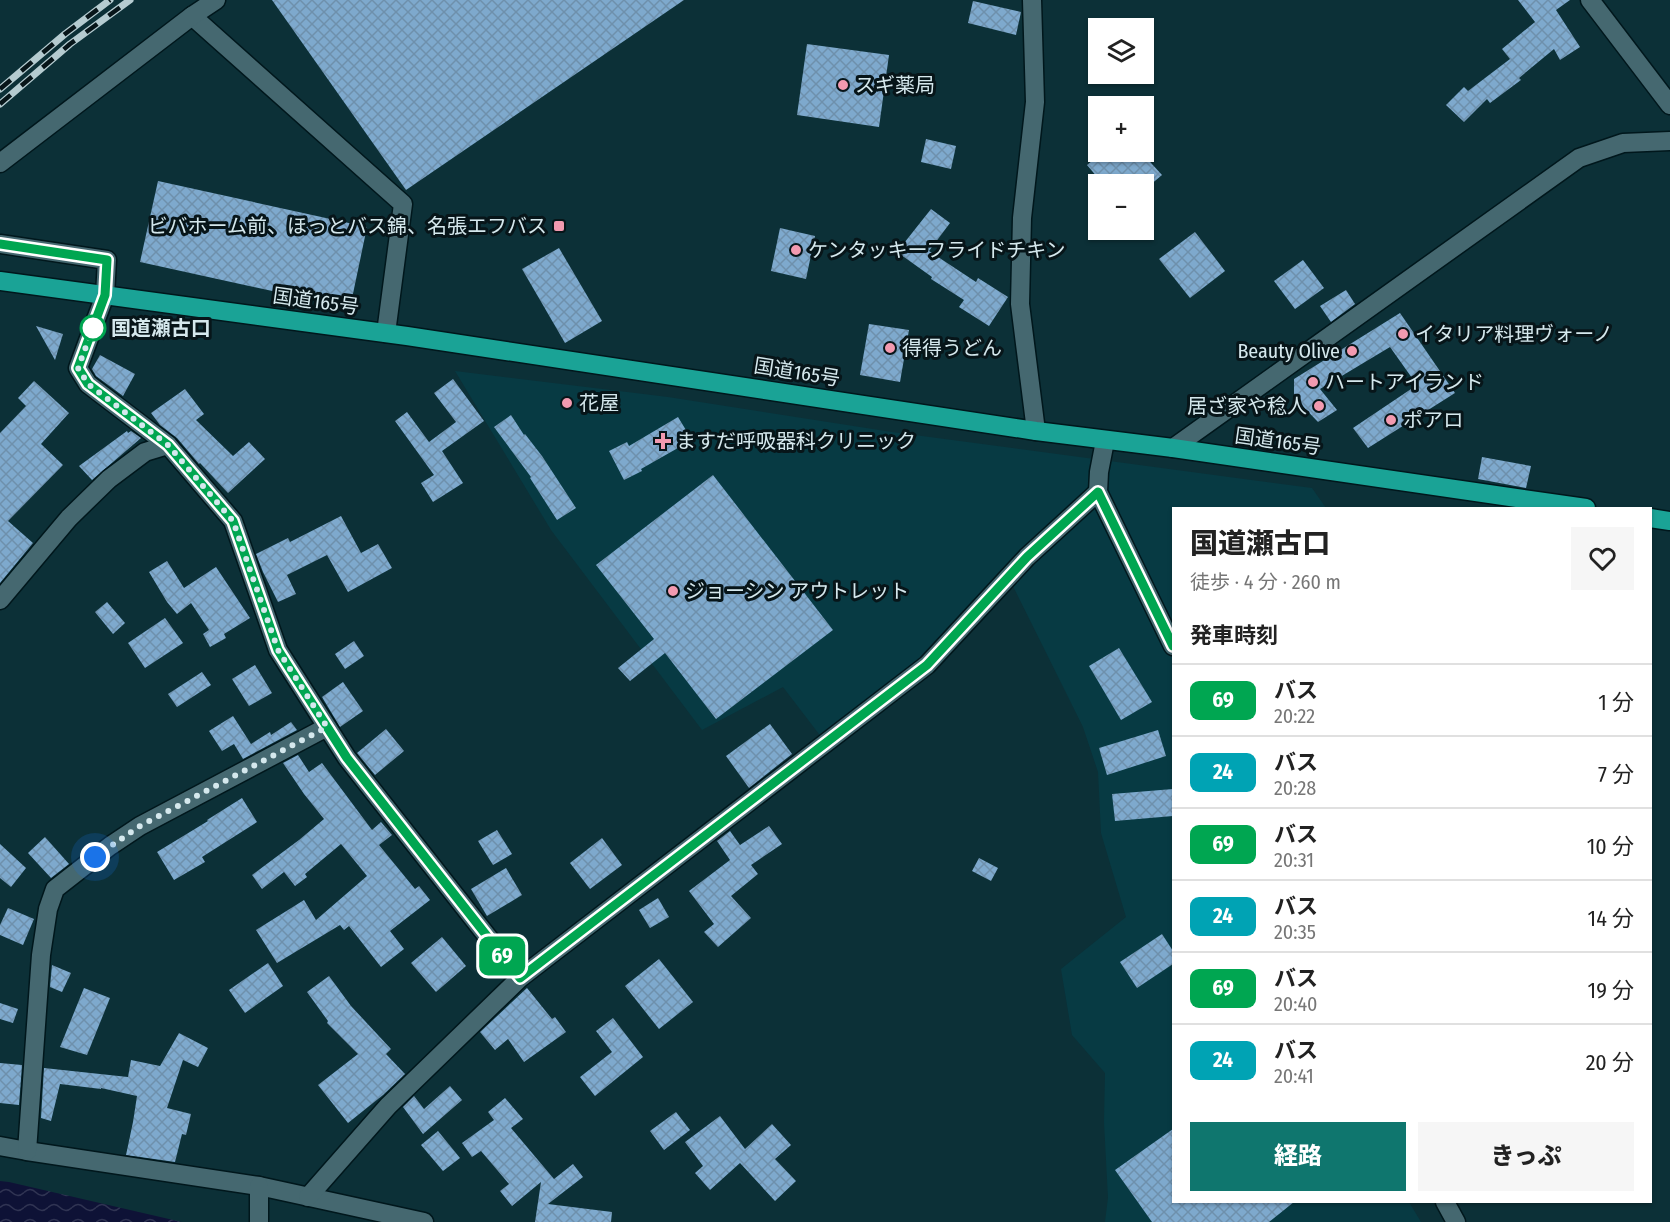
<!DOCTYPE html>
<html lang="ja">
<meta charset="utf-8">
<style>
:root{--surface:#fff;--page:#f6f6f6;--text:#222;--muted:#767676;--line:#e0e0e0;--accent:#0f766e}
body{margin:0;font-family:"Fira Sans Condensed","Noto Sans JP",sans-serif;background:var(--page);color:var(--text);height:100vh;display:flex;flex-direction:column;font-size:22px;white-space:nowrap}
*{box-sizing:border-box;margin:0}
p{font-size:20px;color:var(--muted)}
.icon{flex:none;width:33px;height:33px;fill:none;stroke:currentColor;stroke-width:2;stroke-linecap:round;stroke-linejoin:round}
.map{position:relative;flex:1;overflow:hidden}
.side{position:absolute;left:1172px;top:507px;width:480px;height:696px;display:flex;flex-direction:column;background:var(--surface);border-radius:0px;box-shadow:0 2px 4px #0004}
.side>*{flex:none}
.badge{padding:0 12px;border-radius:9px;font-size:21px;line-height:39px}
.tools{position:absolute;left:1088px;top:18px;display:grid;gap:12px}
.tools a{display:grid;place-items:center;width:66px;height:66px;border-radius:0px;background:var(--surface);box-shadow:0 2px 4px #0004;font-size:30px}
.you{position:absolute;width:30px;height:30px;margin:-15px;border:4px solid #fff;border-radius:50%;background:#1a73e8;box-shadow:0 0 0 9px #1a73e833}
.map>.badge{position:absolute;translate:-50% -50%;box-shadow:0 0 0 3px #fff}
h2{padding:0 18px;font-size:22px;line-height:54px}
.round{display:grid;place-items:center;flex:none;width:63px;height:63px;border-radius:0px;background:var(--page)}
.summary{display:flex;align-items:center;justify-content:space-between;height:102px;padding:0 18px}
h1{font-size:28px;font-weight:800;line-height:45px}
.action{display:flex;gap:12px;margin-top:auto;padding:12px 18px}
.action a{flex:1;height:69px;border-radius:0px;background:var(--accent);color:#fff;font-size:24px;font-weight:800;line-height:69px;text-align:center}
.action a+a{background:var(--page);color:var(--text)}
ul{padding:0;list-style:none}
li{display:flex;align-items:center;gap:18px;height:72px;padding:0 18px;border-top:2px solid var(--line)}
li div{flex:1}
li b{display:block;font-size:22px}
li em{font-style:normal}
li .badge{min-width:66px;font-weight:700;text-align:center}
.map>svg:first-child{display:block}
.built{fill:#073a43}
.water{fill:url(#water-waves)}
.building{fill:url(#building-cross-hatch)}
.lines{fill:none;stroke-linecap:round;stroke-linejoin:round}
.minor-casing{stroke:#00171c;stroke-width:21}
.highway-casing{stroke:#00171c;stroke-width:21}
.minor{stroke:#456870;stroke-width:18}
.highway{stroke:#1aa396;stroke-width:18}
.rail-casing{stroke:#b5cbd0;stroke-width:7}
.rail{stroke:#071519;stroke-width:4.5;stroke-dasharray:14;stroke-linecap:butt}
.line-casing{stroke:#fff;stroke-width:14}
.line{stroke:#00a651;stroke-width:9}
.walk{stroke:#d5e8ed;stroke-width:6;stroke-dasharray:0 10.8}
.poi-dot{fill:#f29ab0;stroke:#071519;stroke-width:2}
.stop-dot{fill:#fff;stroke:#00a651;stroke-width:3}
.labels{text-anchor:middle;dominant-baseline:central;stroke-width:6;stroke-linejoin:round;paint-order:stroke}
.poi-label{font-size:20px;fill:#d5e8ed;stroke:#071519;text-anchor:start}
.street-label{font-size:20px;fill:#d5e8ed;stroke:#071519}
.stop-label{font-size:20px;font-weight:bold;fill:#d5e8ed;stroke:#071519;text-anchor:start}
</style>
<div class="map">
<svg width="1670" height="1222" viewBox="0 0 1670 1222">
<defs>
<pattern id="water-waves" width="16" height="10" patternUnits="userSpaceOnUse" patternTransform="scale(1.5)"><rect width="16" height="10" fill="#0e1236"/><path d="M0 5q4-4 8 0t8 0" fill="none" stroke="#303453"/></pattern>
<pattern id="building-cross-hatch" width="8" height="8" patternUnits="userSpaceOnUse" patternTransform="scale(1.5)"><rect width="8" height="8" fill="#7ea9cd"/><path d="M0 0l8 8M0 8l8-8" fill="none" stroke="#6e90ac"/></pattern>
</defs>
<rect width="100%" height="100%" fill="#0c3037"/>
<polygon class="built" points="455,371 668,397 892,432 1312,488 1326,508 1173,508 1173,1202 1409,1202 1421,1222 1105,1222 1108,1198 1104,1122 1105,1073 1072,1035 1061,969 1126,917 1101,833 1098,772 1083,727 1005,570 920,660 822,738 783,687 702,730 551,530"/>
<polygon class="water" points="0,1181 9,1182 182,1222 0,1222"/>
<g class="building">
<polygon points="272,0 684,0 406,190"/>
<polygon points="1518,0 1570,0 1556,10 1580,47 1560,60 1554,49 1519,78 1521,80 1490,103 1487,99 1464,122 1446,105 1464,87 1468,91 1510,59 1502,49 1535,22"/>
<polygon points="973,1 1021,12 1016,35 968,23"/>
<polygon points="807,44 889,55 879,127 797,115"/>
<polygon points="926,139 956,146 951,169 921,162"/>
<polygon points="1103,152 1141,152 1162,175 1149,186 1139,176 1129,184 1103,184 1087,165"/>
<polygon points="158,181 367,227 350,308 140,262"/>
<polygon points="931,209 950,223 929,251 976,282 978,278 1008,297 989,326 959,307 964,300 931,279 932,277 897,252"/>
<polygon points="780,228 815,236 806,279 771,271"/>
<polygon points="1195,232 1225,271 1190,298 1159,259"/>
<polygon points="559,248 602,321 565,343 522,269"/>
<polygon points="1303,260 1324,288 1295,309 1274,281"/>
<polygon points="1346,290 1355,304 1331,322 1320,306"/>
<polygon points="1400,313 1455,393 1368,448 1353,428 1417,385 1390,347 1320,389 1337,410 1318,422 1294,397 1294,379"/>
<polygon points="869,324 909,330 900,382 860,375"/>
<polygon points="36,326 63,334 55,360"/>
<polygon points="100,355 135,374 123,396 96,376 92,369"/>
<polygon points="453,379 484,421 442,451 463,483 433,502 421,483 434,475 395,421 407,412 429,442 456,422 434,393"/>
<polygon points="34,381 69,413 41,444 63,465 8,521 33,543 0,583 0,433 26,406 18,398"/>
<polygon points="185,389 204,414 196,420 233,456 249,442 265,459 228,493 200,463 199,464 177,438 160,425 151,413"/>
<polygon points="511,415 524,435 525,434 542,456 576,508 557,520 530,478 531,477 494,427"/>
<polygon points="678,417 692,440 641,469 642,471 624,480 609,451 627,442 629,446"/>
<polygon points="127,431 128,433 131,431 141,438 92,480 79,466"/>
<polygon points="1482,457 1531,466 1526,488 1478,479"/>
<polygon points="713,475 833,630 716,719 665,653 630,681 618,668 654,639 596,565"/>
<polygon points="341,516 361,553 378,544 392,568 348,592 327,555 287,575 296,594 278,602 263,572 256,554 288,538 290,542"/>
<polygon points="167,561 184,588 216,567 250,618 224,634 226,638 210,647 203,634 209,630 191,603 177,614 167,602 149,572"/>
<polygon points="107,602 125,623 113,634 95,612"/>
<polygon points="165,618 183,643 145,668 128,643"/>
<polygon points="354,641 364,656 345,669 335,654"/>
<polygon points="1119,648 1152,702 1121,720 1089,666"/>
<polygon points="255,665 272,693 249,706 232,679"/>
<polygon points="202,672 211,685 177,707 168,694"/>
<polygon points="343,682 363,711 340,727 322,697"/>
<polygon points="233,716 251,744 270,732 271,735 291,722 297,730 243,759 234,744 222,751 209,731"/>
<polygon points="770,724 792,754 749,788 726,756"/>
<polygon points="386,729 404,751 375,775 357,753"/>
<polygon points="1158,730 1166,756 1107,775 1099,748"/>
<polygon points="298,755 309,772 322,763 372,830 381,822 392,835 379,845 415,889 419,886 430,900 390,931 404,949 381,967 349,926 344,930 340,925 277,963 256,930 304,900 316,920 367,876 341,844 305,874 307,877 295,886 284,872 262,889 252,875 299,840 324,819 304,794 283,763"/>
<polygon points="1173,789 1173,816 1115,821 1112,794"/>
<polygon points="242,798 257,822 202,857 205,862 174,880 157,852 208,821 207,820"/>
<polygon points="769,826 782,844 751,865 758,874 731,896 751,918 718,947 704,932 714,924 689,891 730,860 717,841 730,831 740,845"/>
<polygon points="497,830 512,854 493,865 478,841"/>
<polygon points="45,837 69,864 51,878 28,853"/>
<polygon points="602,838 622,865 590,889 570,863"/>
<polygon points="0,844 26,868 11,887 0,878"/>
<polygon points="979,858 998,868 991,881 972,871"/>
<polygon points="506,868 522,895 487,916 471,889"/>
<polygon points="658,898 669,917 650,928 639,910"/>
<polygon points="8,908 34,919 23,945 0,935 0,925"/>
<polygon points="1162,934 1173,951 1173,964 1137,988 1120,962"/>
<polygon points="442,937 466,966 436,992 411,963"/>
<polygon points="659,959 693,1002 659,1029 625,986"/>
<polygon points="268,963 283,986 245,1013 229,990"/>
<polygon points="52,965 71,973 62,992 50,987"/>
<polygon points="329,976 351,1006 391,1049 386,1054 405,1074 383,1095 348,1123 318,1085 358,1054 327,1023 328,1021 307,992"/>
<polygon points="84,988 110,998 87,1055 60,1047"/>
<polygon points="527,988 552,1019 555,1017 566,1032 524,1062 508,1039 495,1050 480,1032"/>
<polygon points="0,1003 18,1009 13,1023 0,1019"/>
<polygon points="613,1018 643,1057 595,1096 580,1077 612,1052 596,1031"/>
<polygon points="179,1033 208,1048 198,1067 183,1060 167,1108 191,1114 186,1135 182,1134 175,1162 126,1155 133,1122 137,1096 101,1088 101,1089 60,1084 51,1121 41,1118 44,1068 128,1077 131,1060 160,1066"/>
<polygon points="0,1063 22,1065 19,1105 0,1103"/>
<polygon points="450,1086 462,1100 423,1134 403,1107 414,1096 424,1109"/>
<polygon points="505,1098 523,1119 511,1128 554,1179 573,1164 583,1177 548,1204 612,1212 611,1222 535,1222 541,1182 512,1206 500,1191 509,1184 481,1151 472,1157 462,1143 494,1120 488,1112"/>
<polygon points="676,1112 690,1130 664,1150 650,1131"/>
<polygon points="720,1116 745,1149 772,1124 791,1145 775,1159 796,1181 775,1201 740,1163 710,1190 695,1173 703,1166 685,1142"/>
<polygon points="1173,1129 1173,1202 1294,1202 1269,1222 1152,1222 1115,1170"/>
<polygon points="438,1131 460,1158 443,1171 421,1145"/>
</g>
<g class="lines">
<defs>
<g id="minor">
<polyline points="1032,0 1035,102 1022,218 1020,304 1036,431"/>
<polyline points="1590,0 1670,105"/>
<polyline points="192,16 403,204 386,333"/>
<polyline points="0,163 192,16 216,0"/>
<polyline points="0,244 107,260 105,295 78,368 88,384 168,445 233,521 278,650 347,758 520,978"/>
<polyline points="1105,441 1099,472 1098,492 1173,646"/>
<polyline points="1173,448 1579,158 1623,143 1670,141"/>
<polyline points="0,600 69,518 109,479 145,452 168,445"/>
<polyline points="0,1146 27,1151 259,1186 424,1222"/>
<polyline points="27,1151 41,955 48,909 55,889 110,846 140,826 327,727"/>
<polyline points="308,1197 388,1106 520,978 927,665 1027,557 1098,492"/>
<polyline points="1445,1202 1456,1222"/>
<polyline points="259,1222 259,1186"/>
</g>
<g id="highway">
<polyline points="0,281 407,336 1036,431 1173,448 1586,508"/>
<polyline points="1650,518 1670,521"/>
</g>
</defs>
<use href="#minor" class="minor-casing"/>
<use href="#highway" class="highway-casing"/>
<use href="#minor" class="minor"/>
<use href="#highway" class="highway"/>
<defs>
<g id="rail">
<polyline points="0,89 65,34 110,0"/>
<polyline points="0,104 70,44 130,0"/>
</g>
</defs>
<use href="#rail" class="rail-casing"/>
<use href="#rail" class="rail"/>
</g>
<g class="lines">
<defs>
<polyline id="line" points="0,244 107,260 105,295 78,368 88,384 168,445 233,521 278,650 290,669 347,758 520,978 927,665 1027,557 1098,492 1173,646"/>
</defs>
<use href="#line" class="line-casing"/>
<use href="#line" class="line"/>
<polyline class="walk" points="93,328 78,368 88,384 168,445 233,521 278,650 327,727 140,826 95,857"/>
</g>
<g class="poi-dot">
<circle cx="843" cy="85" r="6"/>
<rect x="553" y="220" width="12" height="12" rx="3"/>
<circle cx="796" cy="250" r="6"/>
<circle cx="1403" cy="334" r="6"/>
<circle cx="890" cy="348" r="6"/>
<circle cx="1352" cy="351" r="6"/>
<circle cx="1313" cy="382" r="6"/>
<circle cx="567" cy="403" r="6"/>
<circle cx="1319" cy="406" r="6"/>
<circle cx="1391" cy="420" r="6"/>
<path d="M660 432h6v6h6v6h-6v6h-6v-6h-6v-6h6z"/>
<circle cx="673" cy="591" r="6"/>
</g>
<circle class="stop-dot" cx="93" cy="328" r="12"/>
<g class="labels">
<g class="poi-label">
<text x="855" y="85">スギ薬局</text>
<text x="547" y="226" text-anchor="end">ビバホーム前、ほっとバス錦、名張エフバス</text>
<text x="808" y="250">ケンタッキーフライドチキン</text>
<text x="1415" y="334">イタリア料理ヴォーノ</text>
<text x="902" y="348">得得うどん</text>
<text x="1340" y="351" text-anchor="end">Beauty Olive</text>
<text x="1325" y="382">ハートアイランド</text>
<text x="579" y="403">花屋</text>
<text x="1307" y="406" text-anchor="end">居ざ家や稔人</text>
<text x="1403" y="420">ポアロ</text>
<text x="676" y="441">ますだ呼吸器科クリニック</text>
<text x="685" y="591">ジョーシン アウトレット</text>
</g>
<g class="street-label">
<text transform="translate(316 301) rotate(8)">国道165号</text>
<text transform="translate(797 372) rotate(9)">国道165号</text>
<text transform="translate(1278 441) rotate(8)">国道165号</text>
</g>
<g class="stop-label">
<text x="111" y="328">国道瀬古口</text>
</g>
</g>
</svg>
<div class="tools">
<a><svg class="icon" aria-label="layers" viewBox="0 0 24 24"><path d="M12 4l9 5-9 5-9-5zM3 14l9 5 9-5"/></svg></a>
<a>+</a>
<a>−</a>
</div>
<div class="you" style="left:95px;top:857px"></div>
<b class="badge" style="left:502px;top:956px;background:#00a651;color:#fff">69</b>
<section class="side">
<div class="summary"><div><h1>国道瀬古口</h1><p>徒歩 · 4 分 · 260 m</p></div><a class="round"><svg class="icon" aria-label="heart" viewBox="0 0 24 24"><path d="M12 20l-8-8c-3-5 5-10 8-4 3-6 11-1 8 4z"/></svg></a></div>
<h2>発車時刻</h2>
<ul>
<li><span class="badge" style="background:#00a651;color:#fff">69</span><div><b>バス</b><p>20:22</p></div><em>1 分</em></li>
<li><span class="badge" style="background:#00a3b4;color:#fff">24</span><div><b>バス</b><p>20:28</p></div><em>7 分</em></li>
<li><span class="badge" style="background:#00a651;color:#fff">69</span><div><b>バス</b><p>20:31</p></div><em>10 分</em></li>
<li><span class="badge" style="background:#00a3b4;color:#fff">24</span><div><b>バス</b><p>20:35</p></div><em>14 分</em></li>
<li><span class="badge" style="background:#00a651;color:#fff">69</span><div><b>バス</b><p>20:40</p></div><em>19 分</em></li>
<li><span class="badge" style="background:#00a3b4;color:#fff">24</span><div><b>バス</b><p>20:41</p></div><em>20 分</em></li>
</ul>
<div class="action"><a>経路</a><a>きっぷ</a></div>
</section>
</div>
